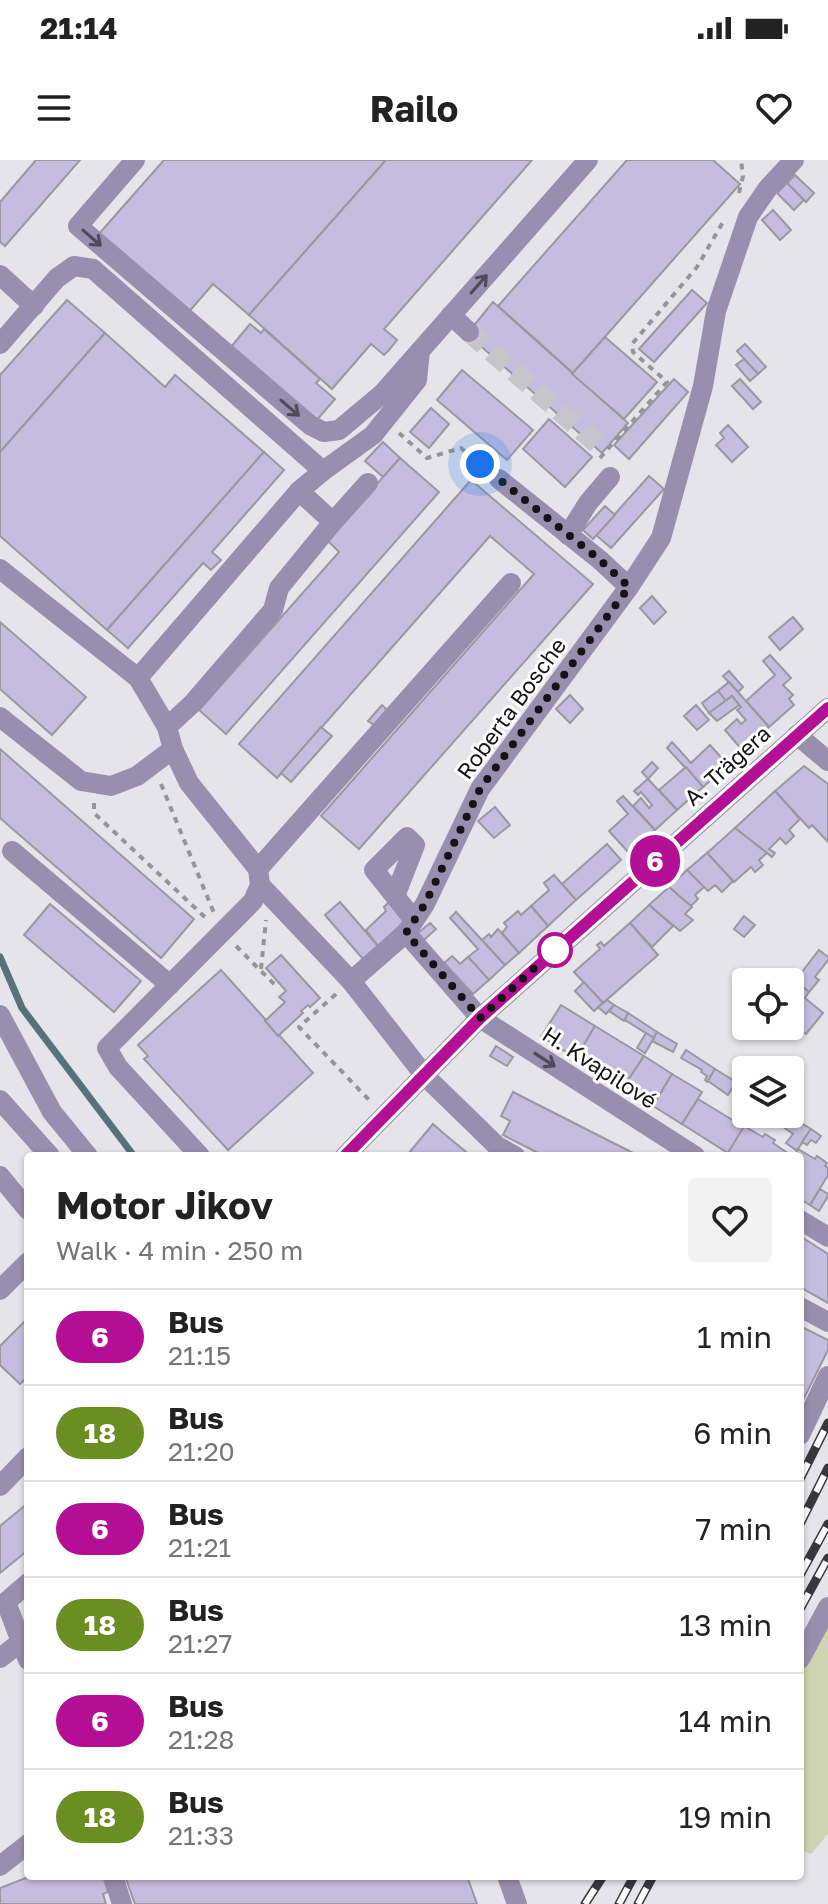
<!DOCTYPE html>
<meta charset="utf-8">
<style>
:root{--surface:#fff;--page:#f2f2f2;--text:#222;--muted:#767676;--line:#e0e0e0}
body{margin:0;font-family:"Golos Text",sans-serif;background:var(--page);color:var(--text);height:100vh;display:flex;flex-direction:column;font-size:30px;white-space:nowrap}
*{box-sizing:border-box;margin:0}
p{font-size:26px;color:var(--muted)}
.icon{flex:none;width:44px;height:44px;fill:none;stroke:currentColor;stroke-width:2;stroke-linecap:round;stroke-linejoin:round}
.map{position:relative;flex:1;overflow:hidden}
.side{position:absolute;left:24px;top:992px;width:780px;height:728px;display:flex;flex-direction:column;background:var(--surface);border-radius:8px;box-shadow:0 2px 6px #0004}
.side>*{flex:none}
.badge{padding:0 16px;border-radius:26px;font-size:28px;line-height:52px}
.buttons{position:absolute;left:732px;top:808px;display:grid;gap:16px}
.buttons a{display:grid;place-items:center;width:72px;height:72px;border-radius:8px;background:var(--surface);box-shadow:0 2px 6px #0004;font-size:40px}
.you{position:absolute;width:40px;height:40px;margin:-20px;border:6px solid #fff;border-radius:50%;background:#1a73e8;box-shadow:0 0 0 12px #1a73e833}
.map>.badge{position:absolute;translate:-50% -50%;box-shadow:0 0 0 4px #fff}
.round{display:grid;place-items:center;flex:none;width:84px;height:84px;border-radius:8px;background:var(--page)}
.head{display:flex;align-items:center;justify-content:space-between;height:136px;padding:0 32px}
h1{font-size:38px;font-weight:700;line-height:60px}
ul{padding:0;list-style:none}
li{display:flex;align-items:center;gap:24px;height:96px;padding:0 32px;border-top:2px solid var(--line)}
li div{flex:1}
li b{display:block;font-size:30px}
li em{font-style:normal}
li .badge{min-width:88px;font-weight:700;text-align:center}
.status{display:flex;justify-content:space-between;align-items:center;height:56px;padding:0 40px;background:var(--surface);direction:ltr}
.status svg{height:22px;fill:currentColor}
header{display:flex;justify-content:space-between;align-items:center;height:104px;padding:0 32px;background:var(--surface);font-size:36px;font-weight:700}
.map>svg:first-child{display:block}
.green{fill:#ced3b0}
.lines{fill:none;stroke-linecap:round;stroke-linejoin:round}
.stream{stroke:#57717d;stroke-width:7}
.building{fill:#c4bddf;stroke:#9a989f;stroke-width:2}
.minor-tunnel{stroke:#c6c5cb;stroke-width:20;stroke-dasharray:20 10;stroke-linecap:butt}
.path{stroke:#959499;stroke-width:4;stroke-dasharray:6 6;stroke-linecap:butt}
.minor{stroke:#988faf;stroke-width:20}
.rail-casing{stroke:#38383b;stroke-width:9}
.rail{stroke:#fff;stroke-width:6;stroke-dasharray:18;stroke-linecap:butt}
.oneway{stroke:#4f4b5b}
.line-casing{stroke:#fff;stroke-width:18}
.line{stroke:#b41095;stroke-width:12}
.walk{stroke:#141416;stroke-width:8;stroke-dasharray:0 14.4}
.stop-dot{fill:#fff;stroke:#b41095;stroke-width:4}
.labels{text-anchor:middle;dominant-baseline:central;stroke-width:6;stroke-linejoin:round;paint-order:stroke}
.street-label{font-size:22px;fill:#141416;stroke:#fff}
</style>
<div class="status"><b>21:14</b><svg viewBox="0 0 49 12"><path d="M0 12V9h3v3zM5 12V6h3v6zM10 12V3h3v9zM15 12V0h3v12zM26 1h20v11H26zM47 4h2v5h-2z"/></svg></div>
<header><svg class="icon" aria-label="menu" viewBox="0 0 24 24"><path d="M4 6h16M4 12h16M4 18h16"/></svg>Railo<svg class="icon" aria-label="heart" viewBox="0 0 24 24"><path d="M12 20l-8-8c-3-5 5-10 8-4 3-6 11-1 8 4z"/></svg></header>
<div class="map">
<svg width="828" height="1744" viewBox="0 0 828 1744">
<rect width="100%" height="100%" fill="#e5e4eb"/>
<polygon class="green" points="828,1458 828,1674 811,1694 800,1689 800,1510"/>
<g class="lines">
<polyline class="stream" points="0,797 22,848 134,996"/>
</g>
<g class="building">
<polygon points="36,0 80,0 5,86 0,82 0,42"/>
<polygon points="164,0 386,0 249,155 213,124 187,154 98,75"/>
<polygon points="386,0 532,0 384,169 397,180 389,190 384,195 371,184 332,229 249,155"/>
<polygon points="627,0 713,0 740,24 573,213 498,146"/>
<polygon points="795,15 814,33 806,42 787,23"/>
<polygon points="787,23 804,40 794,50 777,33"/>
<polygon points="773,50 791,70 780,80 762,60"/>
<polygon points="692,130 707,143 654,202 639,189"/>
<polygon points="67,140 105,173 0,292 0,215"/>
<polygon points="493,142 628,263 602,293 467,174"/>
<polygon points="250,164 261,173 264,169 320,219 316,223 335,239 315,262 231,187"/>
<polygon points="105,173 165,227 175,215 264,292 107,470 0,376 0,292"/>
<polygon points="605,177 657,222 624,259 572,214"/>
<polygon points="745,184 766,207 758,214 737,191"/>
<polygon points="744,199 758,214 750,221 736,205"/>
<polygon points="462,210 533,270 507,300 437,240"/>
<polygon points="674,219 688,232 629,299 614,285"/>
<polygon points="740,219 761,242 753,249 732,226"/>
<polygon points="431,248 449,264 429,288 410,272"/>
<polygon points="549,259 592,297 565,327 523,289"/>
<polygon points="728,265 748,287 732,302 716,285 724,278 720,273"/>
<polygon points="383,282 400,298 383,317 365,301"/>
<polygon points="264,292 284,310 212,392 221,400 211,410 203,403 128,488 107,470"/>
<polygon points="400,298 439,332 226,574 199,550 339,392 327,380"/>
<polygon points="649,316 664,329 611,388 596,375"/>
<polygon points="471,320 593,424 359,689 321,656 534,414 490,376 277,618 239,584"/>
<polygon points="605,346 615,355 593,379 583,370"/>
<polygon points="652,436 666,452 654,464 640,448"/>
<polygon points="793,457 803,469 780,490 769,477"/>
<polygon points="0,462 86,537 52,575 0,529"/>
<polygon points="770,495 791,518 783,525 793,535 789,539 794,545 769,567 746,541 775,515 763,501"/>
<polygon points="729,511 743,527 738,532 723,516"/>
<polygon points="729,522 769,567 743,591 725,570 737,559 741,564 746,560 737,550 741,547 732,536 726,541 718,531"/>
<polygon points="718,531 726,541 709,553 702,543"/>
<polygon points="570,535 583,549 570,563 556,549"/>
<polygon points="732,536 739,545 717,561 709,553"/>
<polygon points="382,545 387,550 374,565 368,561"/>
<polygon points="696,545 709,560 697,570 684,556"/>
<polygon points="321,567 332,576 291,622 281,613"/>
<polygon points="672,582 691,603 710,585 728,605 703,627 667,588"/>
<polygon points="0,589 194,759 161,798 0,658"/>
<polygon points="652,602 658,608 648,619 642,612"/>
<polygon points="804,606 828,624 828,682 812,665 809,668 775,631"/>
<polygon points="686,607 703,627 677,650 659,630"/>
<polygon points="648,619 677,650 655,670 633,646 641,638 649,648 652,645 641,632 638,635 634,631"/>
<polygon points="775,631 800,659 789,670 794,676 786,684 780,678 769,689 775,693 772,697 735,668"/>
<polygon points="623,636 655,670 629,693 609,671 628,654 617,641"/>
<polygon points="495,647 510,665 494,678 478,661"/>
<polygon points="735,668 767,693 759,700 763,705 755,712 751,707 734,722 707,693"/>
<polygon points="607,684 621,700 576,740 562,724"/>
<polygon points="707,693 733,721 722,732 715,725 708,731 687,710"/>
<polygon points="687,710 704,727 695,735 698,739 691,746 669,727"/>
<polygon points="554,715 576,740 548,766 531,746 549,730 544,723"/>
<polygon points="669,727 692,747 685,754 693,760 680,771 649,745"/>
<polygon points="340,742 378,786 363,799 325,755"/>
<polygon points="389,742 406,760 378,786 366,770 386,751 384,747"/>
<polygon points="50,744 141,821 114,852 24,775"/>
<polygon points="649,745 673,766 652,787 630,763"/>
<polygon points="531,746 548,766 519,793 502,773 507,767 504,763 518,751 521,755"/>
<polygon points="456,752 505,805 489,820 468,797 478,789 450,758"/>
<polygon points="744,756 755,765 744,777 734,769"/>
<polygon points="430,763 436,769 424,780 418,773"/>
<polygon points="630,763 658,795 603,843 574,812 600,789 597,785 601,782 604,786"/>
<polygon points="498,769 519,793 505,805 482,780 489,774 491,777"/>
<polygon points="819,790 828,797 828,800 815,817 819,820 809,832 795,821"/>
<polygon points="281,795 320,838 310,847 308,845 301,851 303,853 278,876 265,861 285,842 279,837 286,831 266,808"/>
<polygon points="452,796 460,804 468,797 489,820 473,834 444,803"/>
<polygon points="221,810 265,859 265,861 278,876 279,875 313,913 228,990 144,899 148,896 138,885"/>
<polygon points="795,821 809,832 805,838 823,853 806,874 790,861 790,828"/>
<polygon points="584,822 603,843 594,851 575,831"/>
<polygon points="607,840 614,845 606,854 598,847"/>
<polygon points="561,845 595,866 576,898 541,877"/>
<polygon points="614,845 628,853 624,861 609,851"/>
<polygon points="628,853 657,872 654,878 625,860"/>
<polygon points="595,866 644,896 623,928 576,898"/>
<polygon points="657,872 677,884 673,892 652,881"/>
<polygon points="646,873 654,878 645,893 637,888"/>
<polygon points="496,886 513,897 507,906 490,896"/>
<polygon points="686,890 715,909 707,922 705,920 707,916 701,912 702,910 681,898"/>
<polygon points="644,896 672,914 653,946 623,928"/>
<polygon points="715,909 736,922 728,935 708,921"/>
<polygon points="672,914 702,932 682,964 653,946"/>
<polygon points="513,932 639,996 544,996 503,975 510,961 501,956"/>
<polygon points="698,939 744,967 728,993 682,964"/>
<polygon points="765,954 786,954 811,969 798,989 796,990 786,983 793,974"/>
<polygon points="433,964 442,972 471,996 410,996 408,994"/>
<polygon points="744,966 763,977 765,974 775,980 773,983 792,996 732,996 728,993"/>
<polygon points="811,969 821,976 816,983 811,980 807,985 802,982"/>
<polygon points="798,989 815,999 817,996 827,1003 825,1006 828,1008 828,1015 810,1045 800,1039 800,996 794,996"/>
<polygon points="820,1029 828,1034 828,1036 819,1051 810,1045"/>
<polygon points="800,1076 828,1094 828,1143 800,1127"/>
<polygon points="25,1161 28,1163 28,1216 20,1224 0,1205 0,1186"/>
<polygon points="800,1166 828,1180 828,1190 800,1246"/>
<polygon points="28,1343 28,1390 0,1413 0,1366"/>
<polygon points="31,1716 103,1716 108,1732 103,1734 106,1744 0,1744 0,1728"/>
<polygon points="125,1716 467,1716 477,1744 135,1744"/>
</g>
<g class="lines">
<polyline class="minor-tunnel" points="469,172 598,285"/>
<g class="path">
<polyline points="739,33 743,16 741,0"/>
<polyline points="399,273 427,298 461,288 485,308"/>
<polyline points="600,298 667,222 633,192 632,184 697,107 723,62"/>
<polyline points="161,624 214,753"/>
<polyline points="94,643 94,653 208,760"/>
<polyline points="236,786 277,827"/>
<polyline points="261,809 266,760"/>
<polyline points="336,834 299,867 372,943"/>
</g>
<g class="minor">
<polyline points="135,0 78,66 310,265 324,272 339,270 382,234 588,0"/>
<polyline points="0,115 34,146"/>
<polyline points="451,155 469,172"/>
<polyline points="0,184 57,118 74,106 93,109 323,311"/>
<polyline points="499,319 600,400 629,427"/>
<polyline points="333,362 368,323"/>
<polyline points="568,375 588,343 610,317"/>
<polyline points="0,409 138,518 167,567"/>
<polyline points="138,518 299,331 323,311 373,275 417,220 420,191"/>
<polyline points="0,557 81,621 111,626 137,616 173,589"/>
<polyline points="797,575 828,601"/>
<polyline points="12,691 170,825"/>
<polyline points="258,709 511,423"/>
<polyline points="260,725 351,821"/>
<polyline points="395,736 415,685 407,677 374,710 414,760"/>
<polyline points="406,773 480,858 695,996"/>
<polyline points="0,855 52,952 88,996"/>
<polyline points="0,940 50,996"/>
<polyline points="200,996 118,907 107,888 253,741 260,725 258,709 189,623 173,589 167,567 193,543 273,450 279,428 333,362 299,331"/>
<polyline points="345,996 480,858 828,548"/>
<polyline points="515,996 497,986 425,916 351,821 406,773 425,744 480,629 629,427 661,378 703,226 716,151 748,57 768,28 794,0"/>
<polyline points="0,1016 28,1050"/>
<polyline points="800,1060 828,1077"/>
<polyline points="0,1130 28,1102"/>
<polyline points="800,1147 828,1162"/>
<polyline points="800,1275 828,1216"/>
<polyline points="0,1326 28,1297"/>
<polyline points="28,1423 6,1442 28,1500"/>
<polyline points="0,1498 21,1482 28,1479"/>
<polyline points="800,1499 828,1447"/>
<polyline points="0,1706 28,1684"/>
<polyline points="113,1716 122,1744"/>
<polyline points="507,1716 517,1744"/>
</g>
<defs>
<g id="rail">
<polyline points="800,1319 828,1263"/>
<polyline points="800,1364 828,1308"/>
<polyline points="800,1415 828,1364"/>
<polyline points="800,1449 828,1398"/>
<polyline points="585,1744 603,1716"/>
<polyline points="619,1744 634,1716"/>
<polyline points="638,1744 653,1716"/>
</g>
</defs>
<use href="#rail" class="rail-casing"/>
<use href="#rail" class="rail"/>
</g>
<defs><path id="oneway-shaft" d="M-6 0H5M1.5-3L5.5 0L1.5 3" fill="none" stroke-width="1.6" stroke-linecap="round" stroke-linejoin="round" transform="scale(2)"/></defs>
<g class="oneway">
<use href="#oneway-shaft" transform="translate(92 78) rotate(41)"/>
<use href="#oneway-shaft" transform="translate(479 124) rotate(-49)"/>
<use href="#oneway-shaft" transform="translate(290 248) rotate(41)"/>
<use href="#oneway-shaft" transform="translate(545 900) rotate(33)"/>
</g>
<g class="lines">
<defs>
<polyline id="line" points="345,996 480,858 828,548"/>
</defs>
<use href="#line" class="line-casing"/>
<use href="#line" class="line"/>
<polyline class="walk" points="480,304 600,400 629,427 480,629 425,744 406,773 480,858 556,788 555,790"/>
</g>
<circle class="stop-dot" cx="555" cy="790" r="16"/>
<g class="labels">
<g class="street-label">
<text transform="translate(511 548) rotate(-54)">Roberta Bosche</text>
<text transform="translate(727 605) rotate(-42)">A. Trägera</text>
<text transform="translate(600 907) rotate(33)">H. Kvapilové</text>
</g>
</g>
</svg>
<div class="buttons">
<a><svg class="icon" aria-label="locate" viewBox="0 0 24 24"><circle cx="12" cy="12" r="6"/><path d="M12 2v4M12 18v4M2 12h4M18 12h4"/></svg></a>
<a><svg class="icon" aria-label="layers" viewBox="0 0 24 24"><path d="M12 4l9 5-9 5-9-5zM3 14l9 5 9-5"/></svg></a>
</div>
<div class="you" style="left:480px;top:304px"></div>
<b class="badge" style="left:655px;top:701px;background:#b41095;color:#fff">6</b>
<section class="side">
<div class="head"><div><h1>Motor Jikov</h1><p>Walk · 4 min · 250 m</p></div><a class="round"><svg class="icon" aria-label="heart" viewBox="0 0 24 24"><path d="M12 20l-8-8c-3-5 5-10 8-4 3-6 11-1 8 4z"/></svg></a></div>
<ul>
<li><span class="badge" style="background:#b41095;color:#fff">6</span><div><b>Bus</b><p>21:15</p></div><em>1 min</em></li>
<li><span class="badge" style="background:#6b8e23;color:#fff">18</span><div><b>Bus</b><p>21:20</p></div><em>6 min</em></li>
<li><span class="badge" style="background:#b41095;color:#fff">6</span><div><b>Bus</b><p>21:21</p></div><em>7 min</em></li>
<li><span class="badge" style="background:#6b8e23;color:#fff">18</span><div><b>Bus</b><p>21:27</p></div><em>13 min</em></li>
<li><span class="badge" style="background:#b41095;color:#fff">6</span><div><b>Bus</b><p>21:28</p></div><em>14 min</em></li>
<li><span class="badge" style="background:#6b8e23;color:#fff">18</span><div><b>Bus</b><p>21:33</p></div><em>19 min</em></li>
</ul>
</section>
</div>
